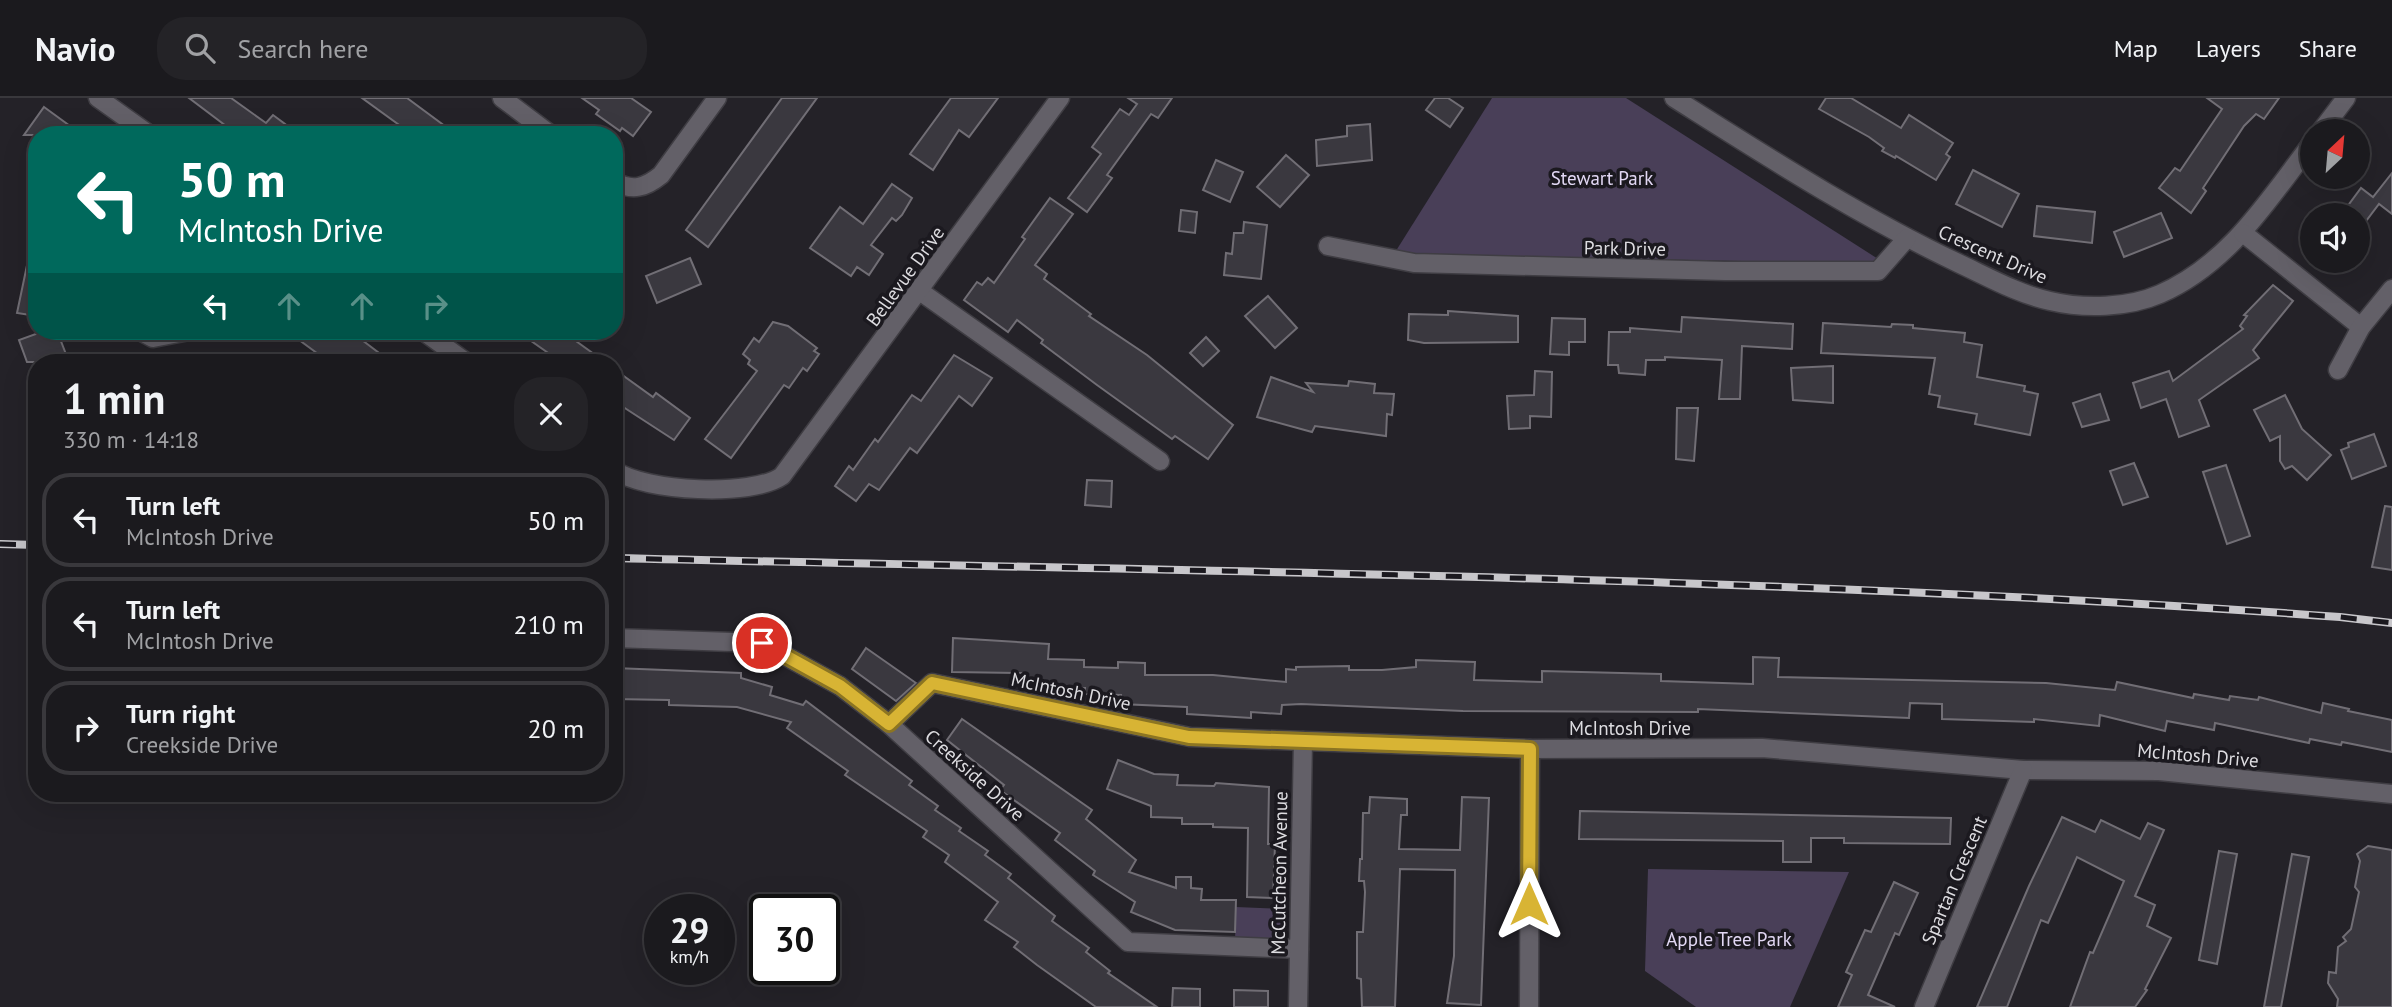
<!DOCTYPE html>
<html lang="en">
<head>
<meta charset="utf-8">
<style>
	:root { --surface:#1b1a1e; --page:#242327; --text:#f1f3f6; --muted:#a0a1a4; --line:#39383c }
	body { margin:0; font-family:"PT Sans",sans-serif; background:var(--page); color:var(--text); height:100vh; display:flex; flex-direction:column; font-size:26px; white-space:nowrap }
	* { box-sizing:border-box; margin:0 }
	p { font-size:23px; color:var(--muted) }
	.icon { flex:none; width:38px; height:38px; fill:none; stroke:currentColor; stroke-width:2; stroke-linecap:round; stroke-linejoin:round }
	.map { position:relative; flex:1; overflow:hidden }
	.side { position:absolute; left:28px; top:256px; width:595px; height:448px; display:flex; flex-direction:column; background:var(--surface); border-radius:28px; box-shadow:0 7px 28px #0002,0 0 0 2px var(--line) }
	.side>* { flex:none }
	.hud { position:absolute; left:28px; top:28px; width:595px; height:214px; border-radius:28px; box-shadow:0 7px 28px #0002,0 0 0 2px var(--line); background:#00695c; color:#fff; overflow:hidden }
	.needle { width:46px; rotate:26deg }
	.buttons { position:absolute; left:2300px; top:21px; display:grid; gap:14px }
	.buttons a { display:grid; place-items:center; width:70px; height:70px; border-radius:50%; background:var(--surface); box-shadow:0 7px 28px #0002,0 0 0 2px var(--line); font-size:35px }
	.speed { position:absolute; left:644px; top:796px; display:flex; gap:14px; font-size:35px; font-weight:700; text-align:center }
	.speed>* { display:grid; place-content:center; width:91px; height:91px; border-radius:50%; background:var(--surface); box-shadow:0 7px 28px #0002,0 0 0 2px var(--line); line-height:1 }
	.speed small { font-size:18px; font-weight:400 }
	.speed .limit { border:4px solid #111; border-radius:10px; background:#fff; color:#111 }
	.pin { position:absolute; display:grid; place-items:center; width:60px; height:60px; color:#fff; margin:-30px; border:4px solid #fff; border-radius:50%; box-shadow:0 2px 7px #0007 }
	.me { position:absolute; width:77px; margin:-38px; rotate:0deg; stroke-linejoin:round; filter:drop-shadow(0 0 5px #0008) }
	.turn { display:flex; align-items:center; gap:24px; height:147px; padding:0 35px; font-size:32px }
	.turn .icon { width:91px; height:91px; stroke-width:2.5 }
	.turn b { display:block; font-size:49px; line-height:60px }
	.lanes { display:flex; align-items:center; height:66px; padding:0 35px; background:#0003; justify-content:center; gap:35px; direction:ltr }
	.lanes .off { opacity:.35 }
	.round { display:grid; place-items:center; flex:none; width:74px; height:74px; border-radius:28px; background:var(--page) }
	.overview { display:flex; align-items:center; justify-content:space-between; height:119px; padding:0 35px }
	h1 { font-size:42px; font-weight:800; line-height:52px }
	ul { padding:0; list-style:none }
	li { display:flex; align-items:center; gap:21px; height:94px; margin:0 14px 10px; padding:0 21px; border:4px solid var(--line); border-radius:28px }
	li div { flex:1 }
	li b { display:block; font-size:26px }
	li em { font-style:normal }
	header { display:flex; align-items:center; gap:42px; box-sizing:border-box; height:98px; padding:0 35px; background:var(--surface); border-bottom:2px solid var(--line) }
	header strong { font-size:33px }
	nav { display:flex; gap:38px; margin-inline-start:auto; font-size:24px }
	.search { width:490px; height:63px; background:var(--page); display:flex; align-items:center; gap:18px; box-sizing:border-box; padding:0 24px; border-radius:28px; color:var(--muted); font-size:26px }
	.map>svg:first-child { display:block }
	.green { fill:#493f58 }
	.building { fill:#3a383f; stroke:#716e75; stroke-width:2 }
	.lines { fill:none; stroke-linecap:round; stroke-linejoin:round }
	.minor-casing { stroke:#3f3d43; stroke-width:21 }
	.minor { stroke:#636068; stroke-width:18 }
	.rail-casing { stroke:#c8c7cb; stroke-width:8 }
	.rail { stroke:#1b191f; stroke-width:5; stroke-dasharray:16; stroke-linecap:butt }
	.route-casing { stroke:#8c7522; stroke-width:18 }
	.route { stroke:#d8b434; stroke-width:12 }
	.labels { text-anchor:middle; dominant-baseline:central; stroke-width:7; stroke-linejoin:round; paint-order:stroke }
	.park-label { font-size:19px; fill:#e2d8f4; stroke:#1b191f }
	.street-label { font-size:19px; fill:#dddce0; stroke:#1b191f }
</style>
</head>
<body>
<header>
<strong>Navio</strong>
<div class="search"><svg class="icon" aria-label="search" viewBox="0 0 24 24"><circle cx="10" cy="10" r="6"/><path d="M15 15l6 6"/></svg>Search here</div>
<nav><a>Map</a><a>Layers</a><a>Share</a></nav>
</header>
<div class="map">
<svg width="2392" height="909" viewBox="0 0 2392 909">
	<rect width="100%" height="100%" fill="#242228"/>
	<g class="green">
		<polygon points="1492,0 1626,0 1886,166 1394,156"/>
		<polygon points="1648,771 1849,774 1790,909 1696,909 1645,873"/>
		<path d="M1236,809L1288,811C1289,851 1266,843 1235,842Z"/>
	</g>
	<g class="building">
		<polygon points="189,0 231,0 266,25 273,17 285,26 278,34 282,37 238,37"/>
		<polygon points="362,0 407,0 457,37 413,37"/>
		<polygon points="582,0 631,0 651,14 633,38 622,30 620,33 596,16 599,12"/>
		<polygon points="782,0 817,0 708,149 686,132"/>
		<polygon points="951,0 998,0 969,39 959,32 933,72 910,56"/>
		<polygon points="1128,0 1172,0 1158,20 1151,16 1107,77 1112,80 1087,114 1068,100 1101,56 1092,49 1120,11 1129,17 1137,6"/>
		<polygon points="1435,0 1448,0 1463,10 1450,29 1426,12"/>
		<polygon points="1826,0 1851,0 1901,30 1909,17 1953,45 1946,56 1950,59 1936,82 1896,58 1895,60 1882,53 1884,50 1869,39 1819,11"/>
		<polygon points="2207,0 2279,0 2264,21 2256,16 2244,28 2203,90 2206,93 2191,115 2159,90 2175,70 2180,73 2222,11"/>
		<polygon points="44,9 70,28 64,37 24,37"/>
		<polygon points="1370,26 1372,62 1317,68 1316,42 1347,38 1347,28"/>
		<polygon points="1286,57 1309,77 1280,109 1257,89"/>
		<polygon points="1216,62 1243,74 1230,104 1203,92"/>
		<polygon points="1973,72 2019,96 2002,129 1956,106"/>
		<polygon points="2392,75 2392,116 2379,106 2357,135 2357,117 2341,117 2361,90 2373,99"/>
		<polygon points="892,86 912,100 902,117 896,123 892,120 871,147 883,156 869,177 857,169 851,178 810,150 840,109 863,126"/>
		<polygon points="1050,100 1073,116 1035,167 1047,176 1044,181 1091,216 1089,218 1147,257 1233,327 1208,361 1175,338 1172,341 1097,287 1041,245 1043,242 1017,222 1008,234 964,202 977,184 982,187 988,180 994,185 1025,141 1022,139"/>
		<polygon points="2037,108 2095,114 2092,145 2034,138"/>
		<polygon points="1181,112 1197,114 1195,135 1179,133"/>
		<polygon points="2161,115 2172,140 2124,159 2114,134"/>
		<polygon points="1244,124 1267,127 1261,181 1224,177 1226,155 1232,156 1234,135 1243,135"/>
		<polygon points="30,153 37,154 37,218 17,215"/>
		<polygon points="690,160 701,186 657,205 646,178"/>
		<polygon points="2273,187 2293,203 2253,252 2259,260 2199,302 2209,328 2179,339 2166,301 2141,310 2133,285 2169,273 2173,283 2243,231 2240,228 2247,218 2244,217"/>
		<polygon points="1268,198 1297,230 1275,250 1245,218"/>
		<polygon points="1448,213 1518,218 1518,244 1424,245 1408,242 1409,216 1448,217"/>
		<polygon points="1682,219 1793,226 1792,251 1742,248 1740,301 1719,301 1722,262 1665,259 1665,262 1646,262 1645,277 1619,275 1618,267 1608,267 1609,234 1630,234 1630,230 1681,234"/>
		<polygon points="1552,220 1585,221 1585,244 1569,244 1569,257 1550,256"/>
		<polygon points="773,224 788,228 817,250 814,253 819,256 807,273 803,270 789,290 784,287 731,360 705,341 757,273 748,266 750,262 743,256 754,240 759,244"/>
		<polygon points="1823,225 1891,229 1892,226 1913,227 1913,230 1965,235 1964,244 1982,247 1977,279 2025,288 2024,293 2038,296 2030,337 1975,326 1977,316 1938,309 1940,298 1929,296 1935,260 1821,255"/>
		<polygon points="44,233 57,233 69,264 27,264 19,242"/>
		<polygon points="287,233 350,233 391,264 329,264"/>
		<polygon points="517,233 562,233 605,264 561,264"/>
		<polygon points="1206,239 1219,253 1203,268 1190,255"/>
		<polygon points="954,257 992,280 972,308 959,298 917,355 910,350 879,392 869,386 856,403 835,388 849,368 853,372 875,341 878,344 912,297 921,303"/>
		<polygon points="1833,268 1833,305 1793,302 1791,270"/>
		<polygon points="614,271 653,299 656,295 690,320 674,342 614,303"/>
		<polygon points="1535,273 1552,274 1551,319 1530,318 1530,330 1509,331 1507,298 1534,297"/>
		<polygon points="1271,279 1313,294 1306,285 1348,288 1349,283 1375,286 1374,295 1394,296 1392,317 1387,316 1386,338 1315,328 1312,334 1257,319"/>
		<polygon points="2100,296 2109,322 2082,329 2073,305"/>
		<polygon points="2285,297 2302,331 2331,357 2307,382 2292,368 2285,371 2280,363 2280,338 2270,343 2254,312"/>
		<polygon points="1677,310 1698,310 1694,363 1676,361"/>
		<polygon points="2374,336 2386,368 2352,381 2341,352 2349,349 2348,345"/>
		<polygon points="2134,365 2148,399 2123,407 2110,373"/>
		<polygon points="2226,367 2250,438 2227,446 2203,374"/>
		<polygon points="1087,382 1112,383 1111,409 1085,407"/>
		<polygon points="2385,408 2392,409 2392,472 2372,469"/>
		<polygon points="953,540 1049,546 1048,561 1084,562 1084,569 1118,570 1118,564 1145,565 1145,577 1213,577 1286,584 1286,571 1296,572 1296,569 1349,568 1349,572 1382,572 1416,569 1416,562 1475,564 1474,582 1542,584 1542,573 1661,576 1661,583 1753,586 1753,559 1779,560 1778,579 2046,585 2115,592 2117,584 2193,600 2194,596 2229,602 2230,598 2258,602 2259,599 2321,615 2323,605 2349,611 2348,613 2392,622 2392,654 2342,644 2341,647 2310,641 2309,645 2215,625 2214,632 2167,623 2165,633 2100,617 2099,628 2034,621 2034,624 1942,621 1942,606 1910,605 1909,620 1698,611 1698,614 1463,613 1301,606 1282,607 1281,616 1251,614 1251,620 1187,616 1187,609 1120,606 1121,597 1085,596 1085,590 1054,590 1054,585 1022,584 1022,575 952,574"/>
		<polygon points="866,550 916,585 896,603 852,571"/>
		<polygon points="614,570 741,575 741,580 772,589 770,597 803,607 806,603 912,683 909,687 938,708 935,712 961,730 959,733 988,753 985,757 1011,776 1008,780 1055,818 1052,823 1089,850 1086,854 1110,873 1108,875 1157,909 1096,909 1037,867 1014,849 1018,844 985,822 998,804 945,764 949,757 923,739 927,733 845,677 848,673 787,630 791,624 737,609 669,607 669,602 614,601"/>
		<polygon points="962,621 1092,712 1086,721 1136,762 1129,774 1176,790 1176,779 1191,779 1191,790 1202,791 1201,802 1236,802 1235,834 1175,832 1131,814 1135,804 1093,777 1095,773 1055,742 1060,735 1000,692 1004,687 947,642"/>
		<polygon points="1118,662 1154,676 1178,677 1177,687 1214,688 1216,685 1269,689 1268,746 1275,746 1273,800 1247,799 1248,730 1213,729 1213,726 1182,726 1182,720 1151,719 1151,708 1107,691"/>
		<polygon points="1370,699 1407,701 1407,717 1401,717 1399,751 1460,752 1462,699 1489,700 1481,907 1447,905 1454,858 1455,772 1400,771 1395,909 1362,909 1361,881 1357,880 1357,834 1363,834 1365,794 1364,783 1359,783 1360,761 1362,761 1363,715 1369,715"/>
		<polygon points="1580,713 1951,720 1950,746 1844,745 1844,740 1811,740 1811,764 1783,764 1783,743 1579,741"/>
		<polygon points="2062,719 2095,734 2101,722 2140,741 2148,725 2164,732 2135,798 2155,807 2147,828 2171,840 2145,891 2147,892 2135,909 2070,909 2090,854 2093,855 2124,783 2077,759 2048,825 2041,822 2007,909 1977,909 2029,788"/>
		<polygon points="2368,748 2392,752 2392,909 2337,909 2338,901 2328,885 2329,874 2336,875 2338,849 2346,843 2343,839 2351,831 2359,794 2355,789 2360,763 2357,756"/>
		<polygon points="2219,753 2237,756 2217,866 2199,862"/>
		<polygon points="2292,756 2309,759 2281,909 2264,909"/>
		<polygon points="1894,784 1918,795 1899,837 1895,835 1868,897 1895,909 1838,909 1852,877 1846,874 1865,832 1871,834"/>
		<polygon points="1173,890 1200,891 1200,909 1172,909"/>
		<polygon points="1234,892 1268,893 1268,909 1234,909"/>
	</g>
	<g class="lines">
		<defs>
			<g id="minor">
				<polyline points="98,0 150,37"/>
				<polyline points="502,0 551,37"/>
				<path d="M1674,0C1766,58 1859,118 1958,165C1988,179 2018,196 2050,203C2084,211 2128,210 2160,196C2229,166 2268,102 2312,45"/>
				<polyline points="2321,33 2346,0"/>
				<path d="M614,84C633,93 645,90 661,77L717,0"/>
				<polyline points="2243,135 2361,229"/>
				<polyline points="1328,148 1414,165 1725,173 1878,173 1907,140"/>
				<polyline points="921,194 1160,363"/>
				<polyline points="140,233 153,240 189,233"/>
				<polyline points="423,233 466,264"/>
				<polyline points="2338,272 2361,229 2392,191"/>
				<path d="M614,372C645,394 752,399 782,378L1060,0"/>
				<polyline points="614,540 762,545 840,588 889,626 1128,844 1299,851"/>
				<polyline points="889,626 932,585 1190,639 1530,651 1762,650 2023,672 2159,673 2392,696"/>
				<polyline points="1298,909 1303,643"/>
				<polyline points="1529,909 1530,651"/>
				<polyline points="1924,909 2023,672"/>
			</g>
		</defs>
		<use href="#minor" class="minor-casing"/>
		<use href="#minor" class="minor"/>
		<defs>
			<g id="rail">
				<polyline points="0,446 37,447"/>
				<path d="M614,460C1190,474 1766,477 2340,519L2392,525"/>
			</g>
		</defs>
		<use href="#rail" class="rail-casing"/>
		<use href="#rail" class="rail"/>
	</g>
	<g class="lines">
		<defs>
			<polyline id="route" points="762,545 840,588 889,626 932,585 1189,639 1530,651 1529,806"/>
		</defs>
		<use href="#route" class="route-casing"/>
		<use href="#route" class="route"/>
	</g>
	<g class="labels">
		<g class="park-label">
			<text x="1602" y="80">Stewart Park</text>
			<text x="1729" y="841">Apple Tree Park</text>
		</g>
		<g class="street-label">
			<text transform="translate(1625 150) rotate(1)">Park Drive</text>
			<text transform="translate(1993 156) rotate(24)">Crescent Drive</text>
			<text transform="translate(905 178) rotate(-54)">Bellevue Drive</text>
			<text transform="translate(1071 593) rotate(12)">McIntosh Drive</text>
			<text x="1630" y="630">McIntosh Drive</text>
			<text transform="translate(2198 657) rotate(5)">McIntosh Drive</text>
			<text transform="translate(975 677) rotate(42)">Creekside Drive</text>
			<text transform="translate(1279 775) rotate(-89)">McCutcheon Avenue</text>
			<text transform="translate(1954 782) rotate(-67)">Spartan Crescent</text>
		</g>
	</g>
</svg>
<div class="buttons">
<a><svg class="needle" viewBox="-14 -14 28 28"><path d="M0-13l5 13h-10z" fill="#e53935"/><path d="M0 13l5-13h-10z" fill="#a0a1a4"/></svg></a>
<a><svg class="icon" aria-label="sound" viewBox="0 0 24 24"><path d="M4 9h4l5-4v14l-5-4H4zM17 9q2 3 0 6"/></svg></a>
</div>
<div class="speed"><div>29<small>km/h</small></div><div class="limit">30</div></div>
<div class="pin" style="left:762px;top:545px;background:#d93025"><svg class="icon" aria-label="arrive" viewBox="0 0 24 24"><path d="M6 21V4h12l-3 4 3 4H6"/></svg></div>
<svg class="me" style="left:1529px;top:806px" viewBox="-20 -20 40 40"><path d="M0-17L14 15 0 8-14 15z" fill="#d8b434" stroke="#fff" stroke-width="4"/></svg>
<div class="hud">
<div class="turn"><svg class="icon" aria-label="left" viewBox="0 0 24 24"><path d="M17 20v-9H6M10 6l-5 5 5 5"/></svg><div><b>50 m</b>McIntosh Drive</div></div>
<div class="lanes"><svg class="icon" aria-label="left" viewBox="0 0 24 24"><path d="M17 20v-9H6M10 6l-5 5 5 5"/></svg><svg class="icon off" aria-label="ahead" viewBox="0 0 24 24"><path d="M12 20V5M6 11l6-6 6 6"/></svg><svg class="icon off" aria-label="ahead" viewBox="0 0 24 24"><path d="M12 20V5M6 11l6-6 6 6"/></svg><svg class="icon off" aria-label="right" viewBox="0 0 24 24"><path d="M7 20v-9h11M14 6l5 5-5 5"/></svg></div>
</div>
<section class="side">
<div class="overview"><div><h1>1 min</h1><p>330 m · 14:18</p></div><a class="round"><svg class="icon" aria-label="close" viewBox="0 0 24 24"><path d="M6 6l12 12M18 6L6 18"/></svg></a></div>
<ul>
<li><svg class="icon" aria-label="left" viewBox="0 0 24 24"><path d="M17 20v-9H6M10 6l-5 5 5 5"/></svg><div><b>Turn left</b><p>McIntosh Drive</p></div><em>50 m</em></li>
<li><svg class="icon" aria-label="left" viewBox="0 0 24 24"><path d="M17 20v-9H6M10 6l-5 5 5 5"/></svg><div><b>Turn left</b><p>McIntosh Drive</p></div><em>210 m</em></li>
<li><svg class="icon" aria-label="right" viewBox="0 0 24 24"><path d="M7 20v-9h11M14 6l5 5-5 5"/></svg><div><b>Turn right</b><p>Creekside Drive</p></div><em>20 m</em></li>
</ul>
</section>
</div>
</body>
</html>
